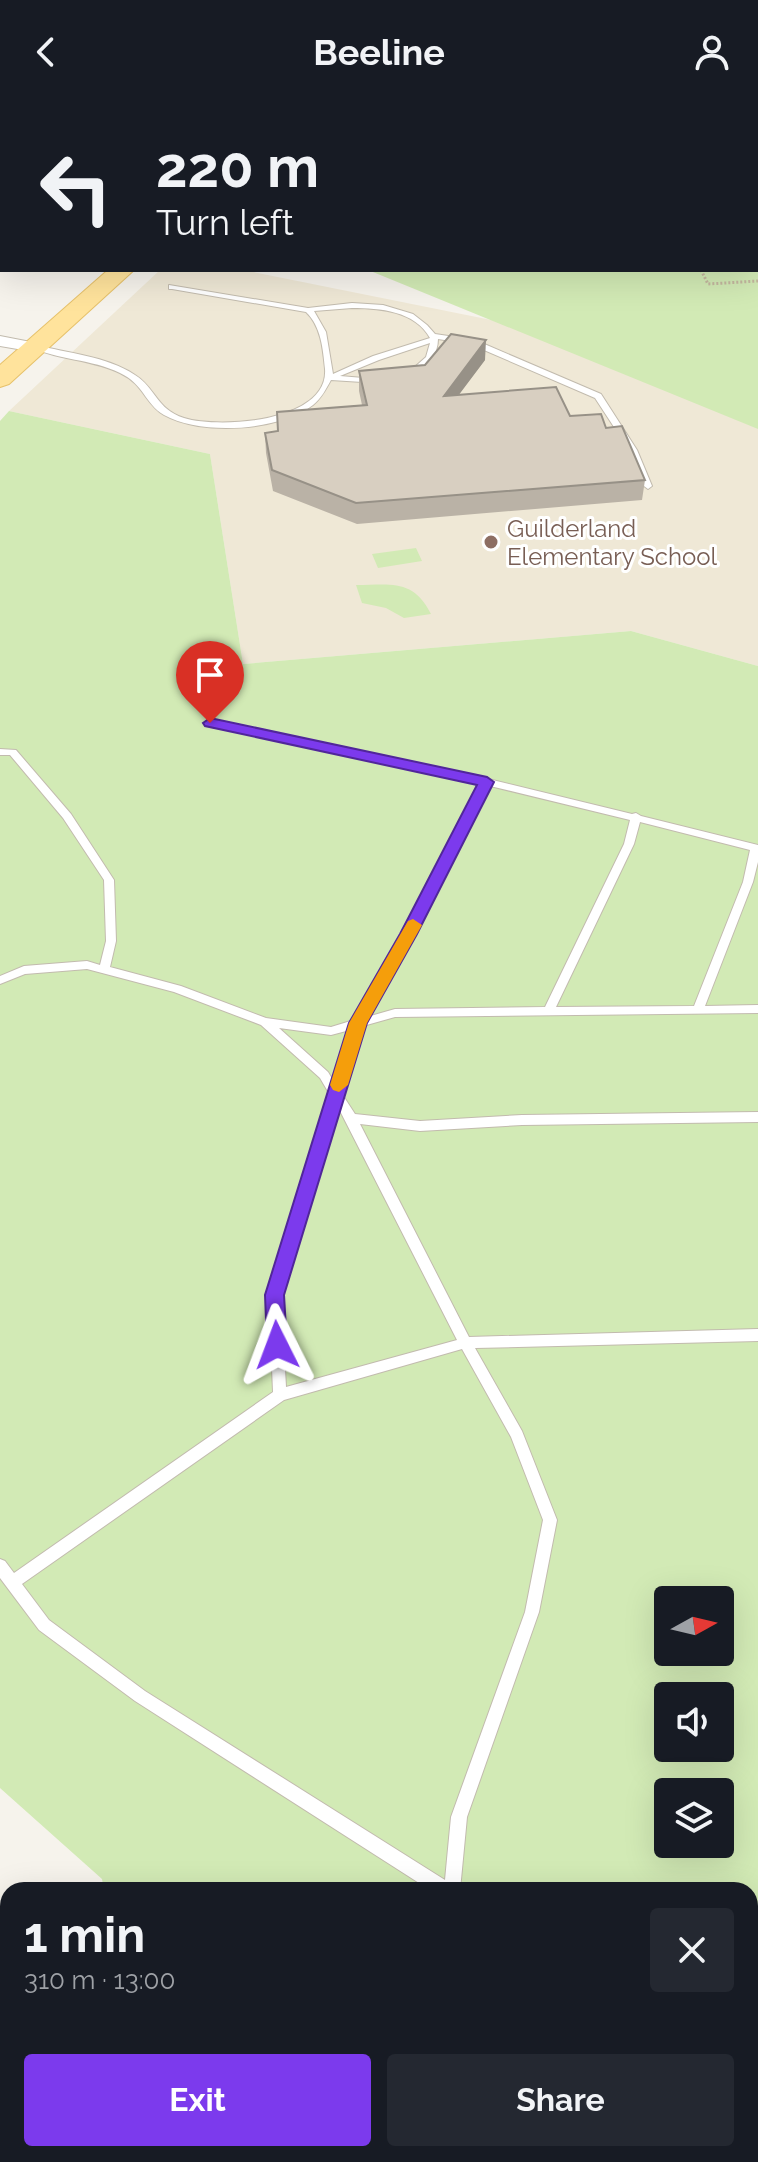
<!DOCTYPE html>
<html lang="en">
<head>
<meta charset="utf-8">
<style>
	:root { --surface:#171b24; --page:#242831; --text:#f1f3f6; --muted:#9ea1a6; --accent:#7c3aed }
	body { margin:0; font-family:Raleway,sans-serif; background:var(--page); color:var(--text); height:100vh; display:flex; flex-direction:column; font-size:30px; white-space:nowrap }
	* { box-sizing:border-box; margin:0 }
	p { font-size:26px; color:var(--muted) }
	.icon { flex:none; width:44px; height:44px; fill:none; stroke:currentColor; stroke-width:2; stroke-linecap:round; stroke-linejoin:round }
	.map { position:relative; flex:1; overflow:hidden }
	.sheet { position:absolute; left:0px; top:1778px; width:758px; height:280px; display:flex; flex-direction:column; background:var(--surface); border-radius:24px 24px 0 0; box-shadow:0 8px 32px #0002 }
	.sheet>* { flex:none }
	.hud { position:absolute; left:0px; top:0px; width:758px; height:168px; box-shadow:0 8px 32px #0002; background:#171b24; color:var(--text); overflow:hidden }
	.needle { width:52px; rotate:82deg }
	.buttons { position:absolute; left:654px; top:1482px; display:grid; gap:16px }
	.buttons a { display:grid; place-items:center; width:80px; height:80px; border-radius:8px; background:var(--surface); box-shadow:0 8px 32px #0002; font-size:40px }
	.pin { position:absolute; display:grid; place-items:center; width:68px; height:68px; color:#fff; margin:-82px -34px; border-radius:50% 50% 50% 0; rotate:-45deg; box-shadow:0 0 8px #0007 }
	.pin .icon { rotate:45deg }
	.me { position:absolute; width:88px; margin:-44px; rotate:357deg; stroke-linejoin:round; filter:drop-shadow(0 0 6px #0008) }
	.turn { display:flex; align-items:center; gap:28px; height:168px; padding:0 24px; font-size:36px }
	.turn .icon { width:104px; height:104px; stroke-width:2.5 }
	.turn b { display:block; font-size:56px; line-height:68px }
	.round { display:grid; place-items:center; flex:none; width:84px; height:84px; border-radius:8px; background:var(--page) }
	.head { display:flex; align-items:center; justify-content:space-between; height:136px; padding:0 24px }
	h1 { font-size:48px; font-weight:700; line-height:60px }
	.action { display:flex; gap:16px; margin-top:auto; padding:16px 24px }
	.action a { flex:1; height:92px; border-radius:8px; background:var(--accent); color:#fff; font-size:32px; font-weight:700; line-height:92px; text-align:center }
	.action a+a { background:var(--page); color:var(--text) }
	header { display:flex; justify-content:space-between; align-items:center; height:104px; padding:0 24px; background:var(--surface); font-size:36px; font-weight:700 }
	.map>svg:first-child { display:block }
	.education { fill:#efe8d6 }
	.green { fill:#d2eab5; fill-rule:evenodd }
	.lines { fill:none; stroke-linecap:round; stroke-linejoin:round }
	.service-casing { stroke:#c2bbae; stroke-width:2 }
	.minor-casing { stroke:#c2bbae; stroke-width:2 }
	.primary-casing { stroke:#e6c16a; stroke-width:2 }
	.path { stroke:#c4b79f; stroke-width:3; stroke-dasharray:2 2; stroke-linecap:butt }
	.service { fill:#fff; fill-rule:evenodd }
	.minor { fill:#fff; fill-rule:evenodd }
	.primary { fill:#ffe39c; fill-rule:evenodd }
	.wall { fill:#bab2a6 }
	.shaded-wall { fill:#979187 }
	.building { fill:#d8cfc1; stroke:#979187; stroke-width:2 }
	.route { fill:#7c3aed; stroke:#51269a; stroke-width:2 }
	.slow { fill:#f59e0b }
	.education-dot { fill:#8d6e63; stroke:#fff; stroke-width:3 }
	.labels { text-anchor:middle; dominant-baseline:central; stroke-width:6; stroke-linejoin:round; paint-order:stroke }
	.far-education-label { font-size:24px; fill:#785e54; stroke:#fff; text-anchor:start }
</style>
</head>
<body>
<header><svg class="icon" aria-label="back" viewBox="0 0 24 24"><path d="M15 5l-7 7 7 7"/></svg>Beeline<svg class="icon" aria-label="person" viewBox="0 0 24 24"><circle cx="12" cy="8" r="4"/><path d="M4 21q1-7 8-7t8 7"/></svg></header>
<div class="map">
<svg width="758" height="2058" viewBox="0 0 758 2058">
	<rect width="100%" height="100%" fill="#f6f3ec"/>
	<polygon class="education" points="160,166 243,166 531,224 758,323 758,562 631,527 243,560 210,350 9,307"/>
	<g class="green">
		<polygon points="653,0 758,0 758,325 368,166 756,166 756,2 651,2"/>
		<path d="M9,307L210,350L243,560L631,527L758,562V2058H167L162,2050H750V1786H104L102,1775L0,1684V317ZM668,1496H720V1548H668ZM668,1592H720V1644H668ZM668,1688H720V1740H668Z"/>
		<polygon points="416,444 422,457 378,464 372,450"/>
		<path d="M356,481C390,481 413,474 431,510L404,514L386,504L362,499Z"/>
	</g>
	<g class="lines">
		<defs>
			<g id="service">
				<polygon points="212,0 219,0 218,2 211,2"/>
				<polygon points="253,0 260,0 259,2 252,2"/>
				<path d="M169,181L308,204L352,199L383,201L413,210L427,221L435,230L475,236L601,290L637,346L652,382L648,385L644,382L629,346L595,294L470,240L438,235C438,251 428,262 415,271L408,269L426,253L430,239L379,256L340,272L375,275H378V279L331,276C326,285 321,295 313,301C279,327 201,332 164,311C145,300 144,280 120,269C92,255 57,256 31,243L35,241C68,249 106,252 135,271C156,284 156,305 184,314C220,325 329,318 325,265C323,245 321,222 306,208L172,185H169ZM352,204C380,204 415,207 430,234L373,252L333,270L326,228L314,207Z"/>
				<path d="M210,616L476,672L632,710L636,709L641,712L758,741V758L753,778L705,902L758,901V909L395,913L363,922L342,990L355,1010L420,1017L522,1011L758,1008V1018L522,1021L420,1027L360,1020L469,1233L758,1225V1237L475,1244L522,1327L557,1416L539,1508L467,1713L460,1786H430L135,1597L39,1526L0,1474V1455L5,1457L14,1469L273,1288L269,1191L330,991L320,974L261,921L174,888L87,865L25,870L0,880V872L24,862L87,857L100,861L106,837L104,776L63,714L10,651H0V645L16,646L71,710L114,776L116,837L110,863L181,882L266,914L331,923L354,916L403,830L481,679L207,621V617ZM490,682L630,716L624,740L545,903L395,905L367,913L413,830ZM640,718L750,746L743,778L694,902L556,903L634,740ZM279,924L331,931L350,926L334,978L328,968ZM338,1003L457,1236L286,1283L281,1191ZM462,1245L511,1333L543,1416L525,1508L451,1713L445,1776L145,1587L49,1516L22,1480L284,1296Z"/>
				<polygon points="758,1829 758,1845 750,1848 750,1832"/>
			</g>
			<g id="minor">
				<polygon points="106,0 128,0 130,2 108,2"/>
				<polygon points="0,232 41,240 43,243 35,248 0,242"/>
			</g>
			<polygon id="primary" points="108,166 134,166 9,280 0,283 0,261"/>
		</defs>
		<use href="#service" class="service-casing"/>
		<use href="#minor" class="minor-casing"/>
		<use href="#primary" class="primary-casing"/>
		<polyline class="path" points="701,166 708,180 758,177"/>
		<use href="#service" class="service"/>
		<use href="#minor" class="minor"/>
		<use href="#primary" class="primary"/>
	</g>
	<g class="wall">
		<polygon points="2,7 2,61 0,61 0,8"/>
		<polygon points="485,256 459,290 570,312 606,324 645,376 642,396 357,420 273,387 266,349 265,329 278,327 277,308 362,301 359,287 359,267"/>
	</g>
	<g class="shaded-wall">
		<polygon points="100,0 112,0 112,2 99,2"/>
		<polygon points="486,236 485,256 443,312 444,292"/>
	</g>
	<g class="building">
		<polygon points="12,0 100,0 99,2 9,2"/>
		<polygon points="2,7 2,39 0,38 0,8"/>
		<polygon points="451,230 486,236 444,292 556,283 570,312 601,310 606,324 622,322 645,376 356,399 272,366 265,329 278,327 277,308 367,301 359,267 425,261"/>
	</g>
	<polygon class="route" points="210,614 487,673 494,678 417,830 367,919 284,1191 287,1241 284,1247 277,1250 270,1247 267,1241 265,1191 349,919 400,830 477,681 205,622 203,619"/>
	<polygon class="slow" points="413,815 422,821 367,919 348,981 339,988 333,986 330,981 349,919 408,817"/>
	<circle class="education-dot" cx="491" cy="438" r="8"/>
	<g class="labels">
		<g class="far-education-label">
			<text x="507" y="424">Guilderland<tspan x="507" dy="28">Elementary School</tspan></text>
		</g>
	</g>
</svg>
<div class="buttons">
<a><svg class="needle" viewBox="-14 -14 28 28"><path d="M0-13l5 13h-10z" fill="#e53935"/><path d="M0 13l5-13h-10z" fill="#9ea1a6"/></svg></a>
<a><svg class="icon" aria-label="sound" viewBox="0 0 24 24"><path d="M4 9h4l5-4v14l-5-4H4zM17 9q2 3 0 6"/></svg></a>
<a><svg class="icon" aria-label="layers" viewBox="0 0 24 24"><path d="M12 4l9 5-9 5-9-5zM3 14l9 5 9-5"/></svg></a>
</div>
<div class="pin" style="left:210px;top:619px;background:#d93025"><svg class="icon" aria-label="arrive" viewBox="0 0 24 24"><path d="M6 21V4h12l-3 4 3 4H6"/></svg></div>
<svg class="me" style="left:277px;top:1241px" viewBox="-20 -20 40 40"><path d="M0-17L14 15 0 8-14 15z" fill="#7c3aed" stroke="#fff" stroke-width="4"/></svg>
<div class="hud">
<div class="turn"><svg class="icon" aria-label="left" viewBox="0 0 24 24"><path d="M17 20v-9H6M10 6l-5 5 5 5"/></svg><div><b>220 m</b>Turn left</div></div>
</div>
<section class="sheet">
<div class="head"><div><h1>1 min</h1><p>310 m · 13:00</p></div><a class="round"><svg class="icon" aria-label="close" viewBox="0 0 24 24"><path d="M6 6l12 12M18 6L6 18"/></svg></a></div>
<div class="action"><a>Exit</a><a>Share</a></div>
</section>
</div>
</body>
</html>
